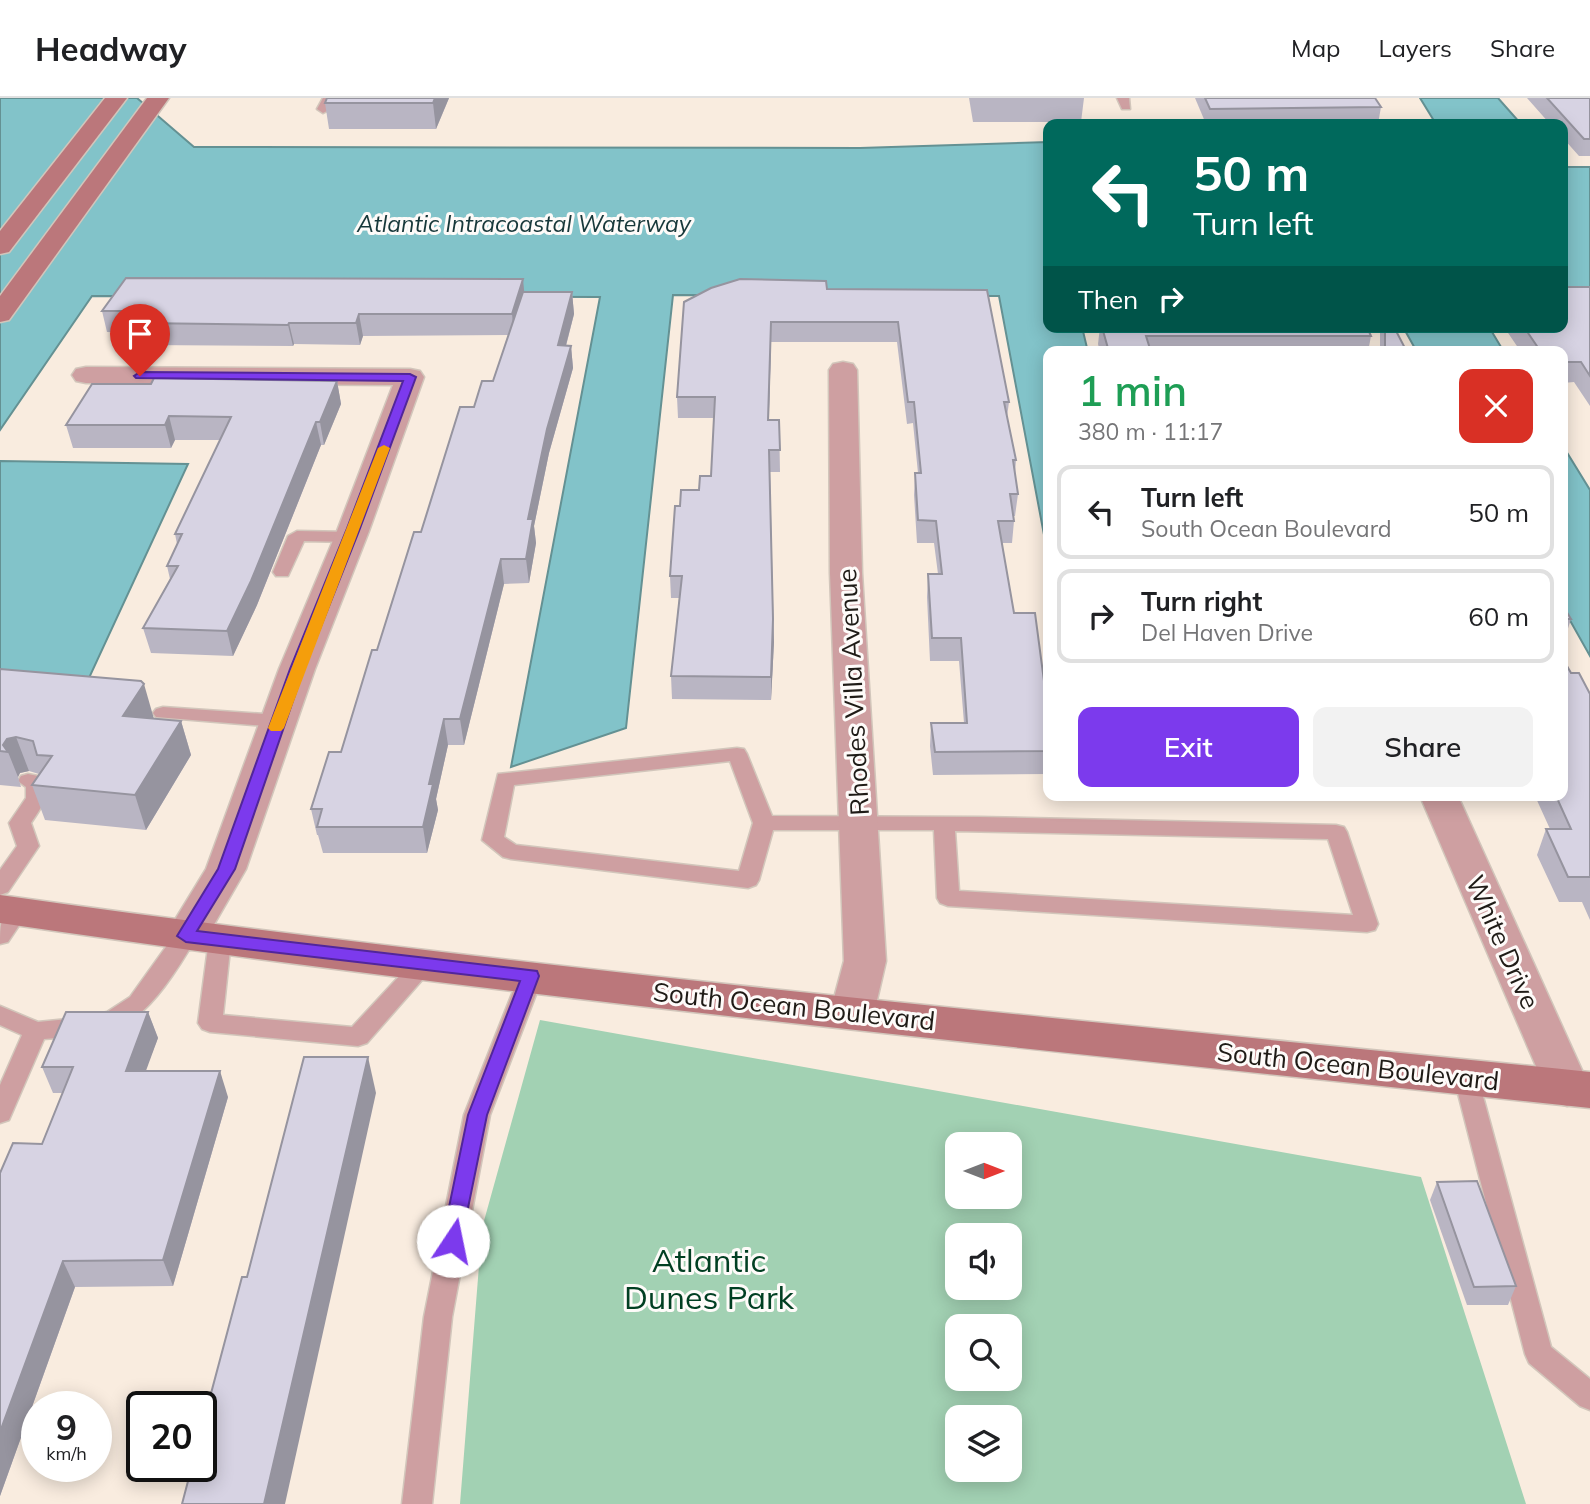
<!DOCTYPE html>
<html lang="en">
<head>
<meta charset="utf-8">
<style>
	:root { --surface:#fff; --page:#f2f2f2; --text:#202124; --muted:#757577; --line:#e0e0e0; --accent:#7c3aed }
	body { margin:0; font-family:Mulish,sans-serif; background:var(--page); color:var(--text); height:100vh; display:flex; flex-direction:column; font-size:26px; white-space:nowrap }
	* { box-sizing:border-box; margin:0 }
	p { font-size:23px; color:var(--muted) }
	.icon { flex:none; width:38px; height:38px; fill:none; stroke:currentColor; stroke-width:2; stroke-linecap:round; stroke-linejoin:round }
	.map { position:relative; flex:1; overflow:hidden }
	.panel { position:absolute; left:1043px; top:248px; width:525px; height:455px; display:flex; flex-direction:column; background:var(--surface); border-radius:14px; box-shadow:0 4px 18px #0003 }
	.panel>* { flex:none }
	.top-card { position:absolute; left:1043px; top:21px; width:525px; height:214px; border-radius:14px; box-shadow:0 4px 18px #0003; background:#00695c; color:#fff; overflow:hidden }
	.needle { width:46px; rotate:90deg }
	.fabs { position:absolute; left:945px; top:1034px; display:grid; gap:14px }
	.fabs a { display:grid; place-items:center; width:77px; height:77px; border-radius:14px; background:var(--surface); box-shadow:0 4px 18px #0003; font-size:35px }
	.speed { position:absolute; left:21px; top:1293px; display:flex; gap:14px; font-size:35px; font-weight:700; text-align:center }
	.speed>* { display:grid; place-content:center; width:91px; height:91px; border-radius:50%; background:var(--surface); box-shadow:0 4px 18px #0003; line-height:1 }
	.speed small { font-size:18px; font-weight:400 }
	.speed .limit { border:4px solid #111; border-radius:10px; background:#fff; color:#111 }
	.pin { position:absolute; display:grid; place-items:center; width:60px; height:60px; color:#fff; margin:-72px -30px; border-radius:50% 50% 50% 0; rotate:-45deg; box-shadow:0 0 7px #0007 }
	.pin .icon { rotate:45deg }
	.me { position:absolute; width:77px; margin:-38px; rotate:11deg; stroke-linejoin:round; filter:drop-shadow(0 0 5px #0008) }
	.turn { display:flex; align-items:center; gap:24px; height:147px; padding:0 35px; font-size:32px }
	.turn .icon { width:91px; height:91px; stroke-width:2.5 }
	.turn b { display:block; font-size:49px; line-height:60px }
	.then { display:flex; align-items:center; height:66px; padding:0 35px; background:#0003; gap:14px; font-size:26px }
	.round { display:grid; place-items:center; flex:none; width:74px; height:74px; border-radius:14px; background:var(--page) }
	.headline { display:flex; align-items:center; justify-content:space-between; height:119px; padding:0 35px }
	h1 { font-size:42px; font-weight:600; line-height:52px; color:#1e9e55 }
	.action { display:flex; gap:14px; margin-top:auto; padding:14px 35px }
	.action a { flex:1; height:80px; border-radius:14px; background:var(--accent); color:#fff; font-size:28px; font-weight:600; line-height:80px; text-align:center }
	.action a+a { background:var(--page); color:var(--text) }
	ul { padding:0; list-style:none }
	li { display:flex; align-items:center; gap:21px; height:94px; margin:0 14px 10px; padding:0 21px; border:4px solid var(--line); border-radius:14px }
	li div { flex:1 }
	li b { display:block; font-size:26px }
	li em { font-style:normal }
	header { display:flex; align-items:center; gap:42px; box-sizing:border-box; height:98px; padding:0 35px; background:var(--surface); border-bottom:2px solid var(--line) }
	header strong { font-size:33px }
	nav { display:flex; gap:38px; margin-inline-start:auto; font-size:24px }
	.map>svg:first-child { display:block }
	.green { fill:#a2d1b3; fill-rule:evenodd }
	.water { fill:#82c3c9; stroke:#649193; stroke-width:2 }
	.lines { fill:none; stroke-linecap:round; stroke-linejoin:round }
	.lane-casing { stroke:#d2c6bb; stroke-width:3 }
	.street-casing { stroke:#d2c6bb; stroke-width:3 }
	.secondary-casing { stroke:#d2c6bb; stroke-width:3 }
	.lane { fill:#ce9fa1; fill-rule:evenodd }
	.street { fill:#ce9fa1; fill-rule:evenodd }
	.secondary { fill:#bb777b; fill-rule:evenodd }
	.wall { fill:#b9b5c3 }
	.shaded-wall { fill:#96949f }
	.building { fill:#d7d3e3; stroke:#96949f; stroke-width:2 }
	.route { fill:#7c3aed; stroke:#51269a; stroke-width:2 }
	.slow { fill:#f59e0b }
	.labels { text-anchor:middle; dominant-baseline:central; stroke-width:6; stroke-linejoin:round; paint-order:stroke }
	.far-water-label { font-size:23px; font-style:italic; fill:#17383a; stroke:#fefbf9 }
	.street-label { font-size:26px; fill:#1f1b16; stroke:#fefbf9 }
	.near-park-label { font-size:32px; fill:#013f22; stroke:#fefbf9 }
</style>
</head>
<body>
<header>
<strong>Headway</strong>
<nav><a>Map</a><a>Layers</a><a>Share</a></nav>
</header>
<div class="map">
<svg width="1590" height="1406" viewBox="0 0 1590 1406">
	<rect width="100%" height="100%" fill="#f9ecdf"/>
	<path class="green" d="M540,922L1421,1079L1526,1406H460L482,1130ZM957,1046H1010V1099H957ZM957,1138H1010V1190H957ZM957,1228H1010V1281H957ZM957,1320H1010V1372H957Z"/>
	<g class="water">
		<polygon points="0,0 137,0 194,49 860,50 1048,44 1048,229 1082,229 1088,254 1048,254 1048,458 999,198 673,197 626,630 511,669 600,199 92,198 0,332"/>
		<polygon points="1420,0 1498,0 1521,26 1436,26"/>
		<rect x="1563" y="69" width="27" height="137"/>
		<polygon points="1403,229 1489,229 1504,254 1417,254"/>
		<polygon points="1563,348 1590,392 1590,558 1563,510"/>
		<polygon points="0,363 188,366 89,580 0,572"/>
	</g>
	<g class="lines">
		<defs>
			<g id="lane">
				<polygon points="323,0 335,0 327,13 323,15 317,11"/>
				<polygon points="1117,0 1129,0 1130,11 1122,11"/>
				<polygon points="297,433 350,434 359,439 350,444 304,443 288,478 276,478 273,474 288,438"/>
				<polygon points="163,609 278,617 285,619 288,623 285,627 278,629 156,619 153,615 156,611"/>
				<path d="M737,650L744,651L747,656L772,718L979,719L1336,727L1344,729L1347,734L1378,826L1375,832L1367,834L948,808L940,805L937,800L934,732H773L759,782L756,787L748,790L511,761L503,759L482,742L498,676ZM730,663L753,725L739,773L516,747L504,739L514,687ZM955,733L1328,741L1353,817L959,793Z"/>
				<path d="M28,676L43,679C53,696 40,711 31,725L39,748L8,794L0,797V772L17,748L9,725L26,700V689L18,683L21,678Z"/>
				<path d="M17,806L25,808L28,814L8,844L0,846C0,829 0,812 17,806Z"/>
				<path d="M186,830L194,832L197,838C181,866 151,916 120,928C97,937 69,939 44,941L9,1022L0,1025V987L22,937L0,927V908L38,924L78,920L107,914L130,899L178,832Z"/>
				<polygon points="220,834 228,836 231,842 223,917 352,929 417,859 425,857 433,859 437,865 367,945 358,948 210,934 202,931 198,925 209,842 212,836"/>
				<polygon points="531,869 539,872 543,878 490,1017 452,1219 432,1406 402,1406 424,1219 464,1017 519,878 523,872"/>
				<polygon points="1466,970 1475,973 1478,980 1551,1249 1590,1281 1590,1312 1580,1308 1529,1265 1525,1256 1454,980 1457,973"/>
			</g>
			<g id="street">
				<polygon points="843,264 853,266 857,272 862,475 886,863 874,915 867,927 852,931 837,927 830,915 844,863 830,475 829,272 833,266"/>
				<polygon points="86,269 410,271 420,273 424,279 369,433 315,571 246,771 201,849 186,853 171,849 165,838 206,771 279,571 337,433 393,287 86,285 76,283 72,277 76,271"/>
				<polygon points="1420,698 1458,698 1590,990 1583,1003 1567,1008 1551,1003"/>
			</g>
			<g id="secondary">
				<polygon points="105,0 127,0 9,154 0,156 0,133"/>
				<polygon points="147,0 169,0 9,222 0,224 0,198"/>
				<path d="M0,797C528,872 1060,920 1590,974V1010C1060,953 528,903 0,825Z"/>
			</g>
		</defs>
		<use href="#lane" class="lane-casing"/>
		<use href="#street" class="street-casing"/>
		<use href="#secondary" class="secondary-casing"/>
		<use href="#lane" class="lane"/>
		<use href="#street" class="street"/>
		<use href="#secondary" class="secondary"/>
	</g>
	<g class="wall">
		<polygon points="327,0 449,0 436,31 329,31 325,5"/>
		<polygon points="969,0 1084,0 1081,24 973,24"/>
		<polygon points="1195,0 1375,0 1381,9 1378,26 1206,26"/>
		<polygon points="1527,0 1590,0 1590,58 1579,58 1563,40 1563,26 1550,26"/>
		<polygon points="1590,189 1590,308 1574,284 1563,285 1563,254 1521,254 1504,229 1563,229"/>
		<polygon points="827,191 987,192 1009,304 1007,319 1016,362 1015,376 1018,396 1015,418 1013,418 1014,423 1012,445 1002,445 1014,515 1046,598 1048,598 1048,676 933,677 930,648 931,625 964,625 959,563 930,563 927,499 928,476 938,476 934,445 917,445 914,397 915,375 918,375 913,325 907,326 897,244 771,244 769,322 779,322 780,374 770,374 774,544 771,602 672,601 671,578 679,500 671,500 670,478 680,408 699,392 711,378 714,320 678,320 677,299 684,204"/>
		<polygon points="524,194 572,194 574,216 566,248 571,248 573,270 549,355 534,428 536,445 529,485 504,486 464,647 448,647 436,701 438,712 427,755 323,755 318,737 317,737 311,711 341,654 377,552 421,434 474,309 493,283 508,237 363,238 360,247 294,246 293,248 144,247 141,235 107,234 102,213"/>
		<polygon points="1100,229 1367,229 1371,238 1368,254 1100,254 1098,246"/>
		<polygon points="1380,229 1394,229 1407,254 1380,254"/>
		<polygon points="337,283 341,306 324,347 321,347 257,507 233,558 151,555 143,530 170,481 167,468 177,446 175,436 220,342 175,342 171,350 73,350 66,327 151,286"/>
		<polygon points="1563,508 1571,521 1563,546"/>
		<polygon points="0,571 154,620 181,623 191,657 146,732 45,722 32,687 39,676 29,673 20,675 18,679 21,689 0,687"/>
		<polygon points="1571,575 1590,596 1590,822 1582,804 1559,804 1537,757 1546,731 1550,731 1535,698 1563,698"/>
		<polygon points="148,914 158,940 145,973 228,999 173,1188 75,1189 0,1398 0,1075 42,1046 62,995 53,995 42,969"/>
		<polygon points="1437,1084 1516,1188 1508,1207 1467,1207 1430,1102"/>
	</g>
	<g class="shaded-wall">
		<polygon points="435,0 449,0 436,31 433,5"/>
		<polygon points="523,181 525,202 514,237 512,216"/>
		<polygon points="572,194 574,216 560,270 558,247"/>
		<polygon points="359,216 363,238 360,247 356,225"/>
		<polygon points="771,224 771,244 768,344 768,322"/>
		<polygon points="289,225 294,246 293,248 288,227"/>
		<polygon points="571,248 573,270 549,355 534,428 536,445 529,485 526,461 528,421 547,331"/>
		<polygon points="337,283 341,306 324,347 320,324"/>
		<polygon points="169,318 175,342 171,350 165,327"/>
		<polygon points="316,324 321,347 257,507 233,558 227,533"/>
		<polygon points="501,461 504,486 464,647 460,621"/>
		<polygon points="773,521 774,544 771,602 771,579"/>
		<polygon points="144,586 154,621 123,618"/>
		<polygon points="444,621 448,647 436,701 438,712 427,755 423,729 429,686"/>
		<polygon points="181,623 191,657 146,732 135,697"/>
		<polygon points="16,639 29,673 20,675 18,679 8,654 3,647 7,641"/>
		<polygon points="148,914 158,940 136,1000 126,973"/>
		<polygon points="368,959 376,995 285,1406 264,1406"/>
		<polygon points="220,973 228,999 173,1188 163,1162"/>
		<polygon points="63,1163 75,1189 0,1398 0,1334"/>
	</g>
	<g class="building">
		<polygon points="327,0 435,0 433,5 325,5"/>
		<polygon points="1205,0 1375,0 1381,9 1210,11"/>
		<polygon points="1547,0 1590,0 1590,41 1584,41"/>
		<polygon points="126,180 523,181 512,216 359,216 356,225 289,225 288,227 138,225 146,213 102,213"/>
		<polygon points="740,181 826,183 827,191 987,192 1009,304 1004,304 1016,362 1013,362 1018,396 1010,396 1014,423 998,423 1014,515 1035,515 1046,598 1048,598 1048,653 935,654 931,625 967,625 961,540 932,540 928,476 942,476 936,423 918,422 915,375 921,375 914,304 908,304 898,224 771,224 768,322 779,322 780,352 769,352 773,521 771,579 671,578 682,478 670,478 675,408 680,408 681,392 699,392 700,378 711,378 715,299 677,299 684,204 711,190"/>
		<polygon points="1563,189 1590,189 1590,278 1581,264 1563,264 1563,254 1541,254 1524,229 1563,229"/>
		<polygon points="523,194 572,194 558,247 571,248 547,331 528,421 533,421 526,461 501,461 460,621 444,621 429,686 433,686 423,729 317,729 322,711 311,711 329,654 341,654 372,552 377,552 414,434 421,434 460,309 474,309 482,283 493,283"/>
		<polygon points="1102,229 1367,229 1371,238 1146,238 1151,254 1109,254"/>
		<polygon points="1385,229 1394,229 1407,254 1385,254"/>
		<polygon points="154,280 337,283 320,324 316,324 251,483 227,533 143,530 178,468 167,468 182,436 175,436 231,319 169,318 165,327 66,327 92,286 151,286"/>
		<polygon points="1563,508 1571,521 1563,521"/>
		<polygon points="1563,561 1571,575 1579,575 1590,596 1590,779 1568,779 1546,731 1571,731 1556,698 1563,698"/>
		<polygon points="0,571 141,583 144,586 123,618 181,623 135,697 32,687 52,658 37,657 33,643 16,639 7,641 3,647 8,654 0,653"/>
		<polygon points="66,914 148,914 126,973 220,973 163,1162 63,1163 0,1334 0,1075 13,1045 42,1046 73,969 42,969"/>
		<polygon points="304,959 368,959 264,1406 182,1406 192,1368 201,1368 201,1333 242,1179 247,1179"/>
		<polygon points="1477,1083 1516,1188 1474,1189 1437,1084"/>
	</g>
	<polygon class="route" points="140,274 410,276 416,279 359,433 304,571 235,771 197,833 537,873 539,878 487,1017 460,1149 453,1152 445,1149 442,1143 468,1017 520,883 186,844 177,838 218,771 290,571 346,433 403,283 136,280 134,278"/>
	<polygon class="slow" points="384,347 390,350 284,630 281,633 271,633 268,630 378,350"/>
	<g class="labels">
		<g class="far-water-label">
			<text x="524" y="125">Atlantic Intracoastal Waterway</text>
		</g>
		<g class="street-label">
			<text transform="translate(853 594) rotate(-93)">Rhodes Villa Avenue</text>
			<text transform="translate(1503 844) rotate(66)">White Drive</text>
			<text transform="translate(794 908) rotate(6)">South Ocean Boulevard</text>
			<text transform="translate(1358 968) rotate(6)">South Ocean Boulevard</text>
		</g>
		<g class="near-park-label">
			<text x="709" y="1162">Atlantic<tspan x="709" dy="37">Dunes Park</tspan></text>
		</g>
	</g>
</svg>
<div class="fabs">
<a><svg class="needle" viewBox="-14 -14 28 28"><path d="M0-13l5 13h-10z" fill="#e53935"/><path d="M0 13l5-13h-10z" fill="#757577"/></svg></a>
<a><svg class="icon" aria-label="sound" viewBox="0 0 24 24"><path d="M4 9h4l5-4v14l-5-4H4zM17 9q2 3 0 6"/></svg></a>
<a><svg class="icon" aria-label="search" viewBox="0 0 24 24"><circle cx="10" cy="10" r="6"/><path d="M15 15l6 6"/></svg></a>
<a><svg class="icon" aria-label="layers" viewBox="0 0 24 24"><path d="M12 4l9 5-9 5-9-5zM3 14l9 5 9-5"/></svg></a>
</div>
<div class="speed"><div>9<small>km/h</small></div><div class="limit">20</div></div>
<div class="pin" style="left:140px;top:278px;background:#d93025"><svg class="icon" aria-label="arrive" viewBox="0 0 24 24"><path d="M6 21V4h12l-3 4 3 4H6"/></svg></div>
<svg class="me" style="left:453px;top:1143px" viewBox="-20 -20 40 40"><circle r="19" fill="#fff"/><path d="M0-13L10 11 0 6-10 11z" fill="#7c3aed"/></svg>
<div class="top-card">
<div class="turn"><svg class="icon" aria-label="left" viewBox="0 0 24 24"><path d="M17 20v-9H6M10 6l-5 5 5 5"/></svg><div><b>50 m</b>Turn left</div></div>
<div class="then">Then<svg class="icon" aria-label="right" viewBox="0 0 24 24"><path d="M7 20v-9h11M14 6l5 5-5 5"/></svg></div>
</div>
<section class="panel">
<div class="headline"><div><h1>1 min</h1><p>380 m · 11:17</p></div><a class="round" style="background:#d93025;color:#fff"><svg class="icon" aria-label="close" viewBox="0 0 24 24"><path d="M6 6l12 12M18 6L6 18"/></svg></a></div>
<ul>
<li><svg class="icon" aria-label="left" viewBox="0 0 24 24"><path d="M17 20v-9H6M10 6l-5 5 5 5"/></svg><div><b>Turn left</b><p>South Ocean Boulevard</p></div><em>50 m</em></li>
<li><svg class="icon" aria-label="right" viewBox="0 0 24 24"><path d="M7 20v-9h11M14 6l5 5-5 5"/></svg><div><b>Turn right</b><p>Del Haven Drive</p></div><em>60 m</em></li>
</ul>
<div class="action"><a>Exit</a><a>Share</a></div>
</section>
</div>
</body>
</html>
